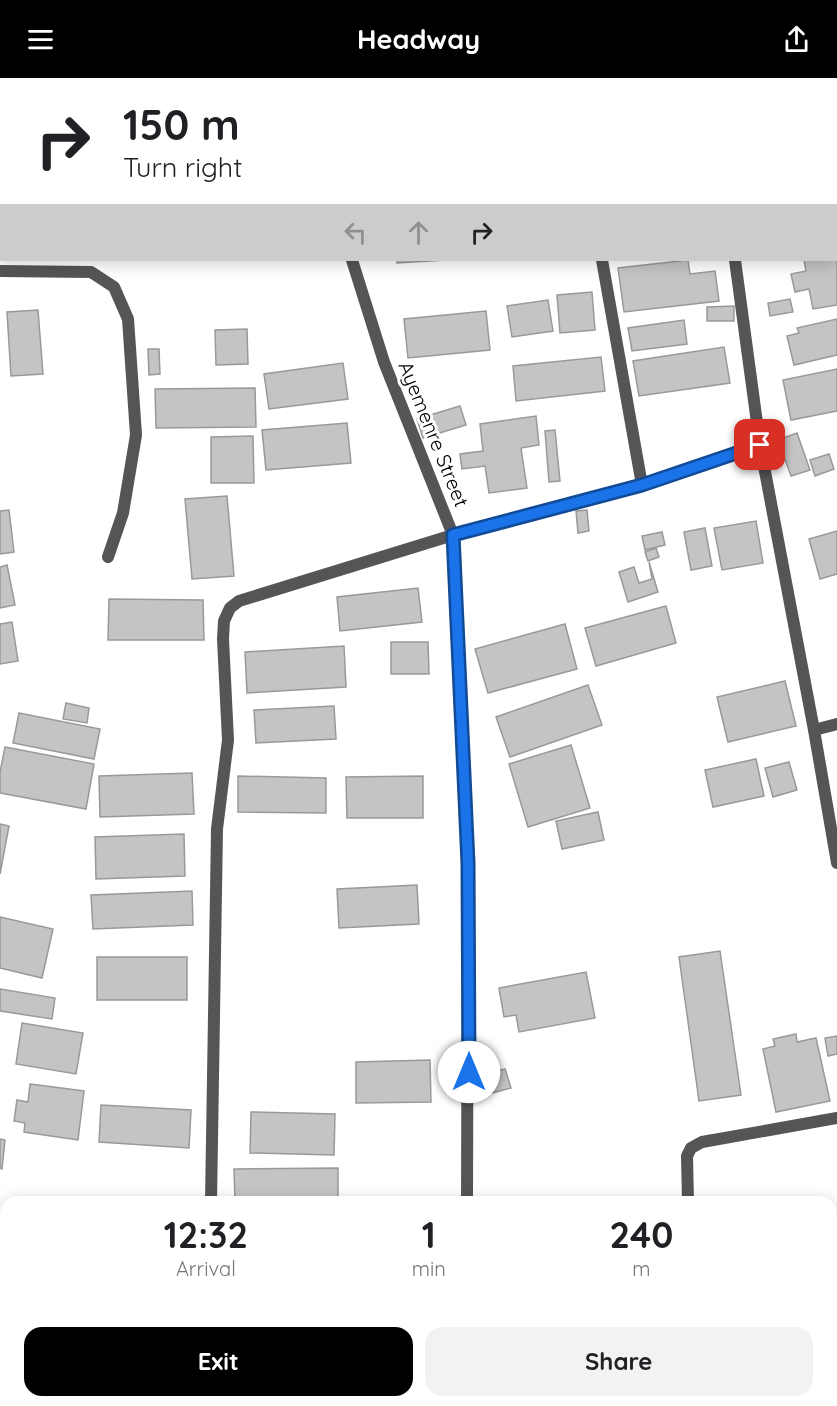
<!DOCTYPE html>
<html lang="en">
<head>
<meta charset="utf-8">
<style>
	:root { --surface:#fff; --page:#f2f2f2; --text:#202124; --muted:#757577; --accent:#000 }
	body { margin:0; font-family:Quicksand,sans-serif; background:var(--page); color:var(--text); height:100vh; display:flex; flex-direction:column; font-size:22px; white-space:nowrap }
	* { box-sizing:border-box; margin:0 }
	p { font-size:20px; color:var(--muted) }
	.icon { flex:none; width:33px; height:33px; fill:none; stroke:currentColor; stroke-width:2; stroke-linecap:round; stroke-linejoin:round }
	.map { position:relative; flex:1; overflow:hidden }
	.drawer { position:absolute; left:0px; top:1118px; width:837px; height:212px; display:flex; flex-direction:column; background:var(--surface); border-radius:18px 18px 0 0; box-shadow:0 3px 15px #0003 }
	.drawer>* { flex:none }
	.hud { position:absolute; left:0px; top:0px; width:837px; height:183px; box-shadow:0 3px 15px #0003; background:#fff; color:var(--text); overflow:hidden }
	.pin { position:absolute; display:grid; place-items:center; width:51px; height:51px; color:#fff; margin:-26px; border-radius:12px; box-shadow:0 3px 9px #0006 }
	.me { position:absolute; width:66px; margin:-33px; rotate:0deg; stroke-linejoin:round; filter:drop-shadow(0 0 4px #0008) }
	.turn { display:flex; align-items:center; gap:21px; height:126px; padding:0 24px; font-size:27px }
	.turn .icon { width:78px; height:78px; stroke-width:2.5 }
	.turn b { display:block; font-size:42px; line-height:51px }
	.lanes { display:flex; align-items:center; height:57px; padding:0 24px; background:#0003; justify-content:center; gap:30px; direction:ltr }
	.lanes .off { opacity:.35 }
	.eta { display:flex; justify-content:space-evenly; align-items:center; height:102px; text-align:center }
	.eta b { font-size:36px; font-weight:700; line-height:42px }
	.primary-button { display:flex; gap:12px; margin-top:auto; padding:12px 24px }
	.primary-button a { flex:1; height:69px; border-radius:18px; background:var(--accent); color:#fff; font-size:24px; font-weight:700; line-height:69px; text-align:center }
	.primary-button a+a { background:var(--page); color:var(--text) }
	header { display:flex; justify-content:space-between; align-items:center; height:78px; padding:0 24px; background:var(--accent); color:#fff; font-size:27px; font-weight:700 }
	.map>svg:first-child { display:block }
	.building { fill:#c4c4c4; stroke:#999; stroke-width:1.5 }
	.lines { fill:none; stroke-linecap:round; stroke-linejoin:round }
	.minor { stroke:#555; stroke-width:12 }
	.route-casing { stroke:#114b97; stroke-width:15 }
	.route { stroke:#1a73e8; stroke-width:10 }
	.labels { text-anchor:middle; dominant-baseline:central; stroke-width:6; stroke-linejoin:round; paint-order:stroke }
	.street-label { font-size:20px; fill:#000; stroke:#fff }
</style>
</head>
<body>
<header><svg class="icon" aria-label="menu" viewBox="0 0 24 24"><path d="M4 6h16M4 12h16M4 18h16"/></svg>Headway<svg class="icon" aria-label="share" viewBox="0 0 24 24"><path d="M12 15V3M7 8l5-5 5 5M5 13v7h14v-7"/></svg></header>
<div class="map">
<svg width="837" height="1328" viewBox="0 0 837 1328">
	<rect width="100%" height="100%" fill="#fff"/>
	<g class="building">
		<rect x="326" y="0" width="89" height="2"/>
		<polygon points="469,0 536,0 536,1 470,2"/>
		<polygon points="836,170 837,170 837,227 813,231 809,211 795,214 791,196 806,193 804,182 836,182"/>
		<polygon points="397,182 446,182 397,185"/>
		<polygon points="688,182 690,196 715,193 719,223 624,234 618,190"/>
		<polygon points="592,214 595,252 560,255 557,217"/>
		<polygon points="790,221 793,234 770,238 768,225"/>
		<polygon points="548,222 553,253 512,259 507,228"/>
		<polygon points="734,228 734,243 707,243 707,229"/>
		<polygon points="38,232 43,296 11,298 7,234"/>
		<polygon points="486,233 490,272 408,280 404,241"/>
		<polygon points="837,241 837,277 794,287 787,258 799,255 797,250"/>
		<polygon points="684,242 687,266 632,273 628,250"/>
		<polygon points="247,251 248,286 216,287 215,252"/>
		<polygon points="724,269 730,305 639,318 633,283"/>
		<polygon points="148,271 159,271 160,296 149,297"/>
		<polygon points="601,279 605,313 516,323 513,288"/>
		<polygon points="343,285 348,321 269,331 264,296"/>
		<polygon points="837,291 837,333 791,342 783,302"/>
		<polygon points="255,310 256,349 156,350 155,311"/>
		<polygon points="460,328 466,347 423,360 417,341"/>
		<polygon points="536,338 539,367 521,370 527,410 489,415 485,388 462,391 460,376 483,373 480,346"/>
		<polygon points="347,345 351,385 266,392 262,352"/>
		<polygon points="555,352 560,403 549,404 545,353"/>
		<polygon points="797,355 810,392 791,398 778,362"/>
		<polygon points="253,358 254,405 211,405 211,359"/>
		<polygon points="829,376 834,391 815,398 810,382"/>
		<polygon points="227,418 234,498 192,501 185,421"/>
		<polygon points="9,432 14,474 0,476 0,433"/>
		<polygon points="587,432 589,453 578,455 576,433"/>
		<polygon points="756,443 763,485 722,492 714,450"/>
		<polygon points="705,450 712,488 691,492 684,454"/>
		<polygon points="837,453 837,496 820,501 809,461"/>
		<polygon points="662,454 665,467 645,472 642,458"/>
		<polygon points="656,470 659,479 648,483 645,474"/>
		<polygon points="649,484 658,514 628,524 619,494 634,489 639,505 652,501"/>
		<polygon points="7,487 15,527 0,530 0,489"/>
		<polygon points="418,510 422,544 340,553 337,519"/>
		<polygon points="109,521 203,522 204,562 108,562"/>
		<polygon points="666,528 676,565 596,588 585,550"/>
		<polygon points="12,544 18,583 0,586 0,546"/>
		<polygon points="565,546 577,591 488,615 475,571"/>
		<polygon points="391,564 428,564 429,596 391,596"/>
		<polygon points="344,568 346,609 247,615 245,574"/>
		<polygon points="785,603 796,648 728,664 717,619"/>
		<polygon points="588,607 602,647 510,679 496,639"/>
		<polygon points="66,625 89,630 87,645 63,641"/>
		<polygon points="334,628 336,661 256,665 254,632"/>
		<polygon points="19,635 100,651 94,681 13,665"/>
		<polygon points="571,667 590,730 528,749 509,686"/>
		<polygon points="5,669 94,686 86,731 0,715 0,694"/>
		<polygon points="756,681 764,718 713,729 705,692"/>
		<polygon points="789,684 797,712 773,719 765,690"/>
		<polygon points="192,695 194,736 100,739 99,698"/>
		<polygon points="238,698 326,700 326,735 238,734"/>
		<polygon points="423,698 423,740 347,740 346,699"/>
		<polygon points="598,734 604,762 562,771 556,743"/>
		<polygon points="0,746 9,748 0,796"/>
		<polygon points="184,756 185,798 96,801 95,759"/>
		<polygon points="417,807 419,846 339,850 337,811"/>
		<polygon points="192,813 193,847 93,851 91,817"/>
		<polygon points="0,839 53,851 42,900 0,890"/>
		<polygon points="720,873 741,1017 699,1023 679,879"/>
		<rect x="97" y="879" width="90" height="43"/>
		<polygon points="586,894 595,940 519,954 516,937 504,939 499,910"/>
		<polygon points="0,911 55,920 52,941 0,933"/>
		<polygon points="22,945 83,955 76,996 16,986"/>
		<polygon points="796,956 797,964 816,960 830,1023 776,1034 763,971 775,968 773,961"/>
		<polygon points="837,958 837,976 828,978 825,960"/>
		<polygon points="430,982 431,1024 356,1025 356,984"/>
		<polygon points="505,991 511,1010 492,1015 487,996"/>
		<polygon points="30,1006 84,1013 78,1062 24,1054 25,1045 14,1043 17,1022 28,1024"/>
		<polygon points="101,1027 191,1032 189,1070 99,1064"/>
		<polygon points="251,1034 335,1036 334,1077 250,1075"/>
		<polygon points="0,1061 5,1062 2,1091 0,1090"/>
		<polygon points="338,1090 338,1124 235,1124 234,1091"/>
		<polygon points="0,1157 5,1157 4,1184 0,1184"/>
		<rect x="831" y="1158" width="6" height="88"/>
		<polygon points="0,1301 6,1301 6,1323 80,1323 80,1328 0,1328"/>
		<polygon points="327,1323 400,1323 399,1328 327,1328"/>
		<polygon points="491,1323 574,1323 575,1328 492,1328"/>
		<polygon points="583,1323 683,1323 684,1328 584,1328"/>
		<polygon points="719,1323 762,1323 763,1327 779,1325 780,1328 720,1328"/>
	</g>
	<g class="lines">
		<g class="minor">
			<polyline points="294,0 294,2"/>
			<polyline points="709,0 709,2"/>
			<polyline points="771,2 777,0"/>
			<polyline points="352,182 384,284 453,457 468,785 467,1124"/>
			<polyline points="602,182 642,407"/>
			<polyline points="735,182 760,367 814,652 837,785"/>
			<polyline points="0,193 91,194 114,209 128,241 136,357 123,435 108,479"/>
			<polyline points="814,652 837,646"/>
			<polyline points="211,1124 217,751 228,662 223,561 224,543 230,530 239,523 453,457 642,407 760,367"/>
			<polyline points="688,1124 687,1078 691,1070 702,1064 837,1040"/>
			<polyline points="831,1282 837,1280"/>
			<polyline points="693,1323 693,1328"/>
			<polyline points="816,1323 817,1328"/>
			<polyline points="204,1328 204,1323"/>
			<polyline points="463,1328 463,1323"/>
		</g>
	</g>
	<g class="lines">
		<defs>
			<polyline id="route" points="469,994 468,785 453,457 642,407 760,367"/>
		</defs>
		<use href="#route" class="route-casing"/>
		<use href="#route" class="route"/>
	</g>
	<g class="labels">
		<g class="street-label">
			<text transform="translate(434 356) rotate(68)">Ayemenre Street</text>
		</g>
	</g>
</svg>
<div class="pin" style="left:760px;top:367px;background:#d93025"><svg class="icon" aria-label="arrive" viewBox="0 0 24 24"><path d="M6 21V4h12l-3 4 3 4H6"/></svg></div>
<svg class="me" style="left:469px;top:994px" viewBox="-20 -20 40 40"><circle r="19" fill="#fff"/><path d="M0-13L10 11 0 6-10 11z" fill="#1a73e8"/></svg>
<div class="hud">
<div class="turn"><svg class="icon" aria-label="right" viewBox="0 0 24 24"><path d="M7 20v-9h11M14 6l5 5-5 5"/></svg><div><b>150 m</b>Turn right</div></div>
<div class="lanes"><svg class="icon off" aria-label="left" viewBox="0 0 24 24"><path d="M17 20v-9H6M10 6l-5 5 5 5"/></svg><svg class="icon off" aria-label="ahead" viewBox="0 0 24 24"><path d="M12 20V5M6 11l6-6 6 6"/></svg><svg class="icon" aria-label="right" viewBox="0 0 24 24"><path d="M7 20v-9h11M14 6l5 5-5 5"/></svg></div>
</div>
<section class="drawer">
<div class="eta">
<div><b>12:32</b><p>Arrival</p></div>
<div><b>1</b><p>min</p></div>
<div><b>240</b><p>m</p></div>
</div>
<div class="primary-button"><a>Exit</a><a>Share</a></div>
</section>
</div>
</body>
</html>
